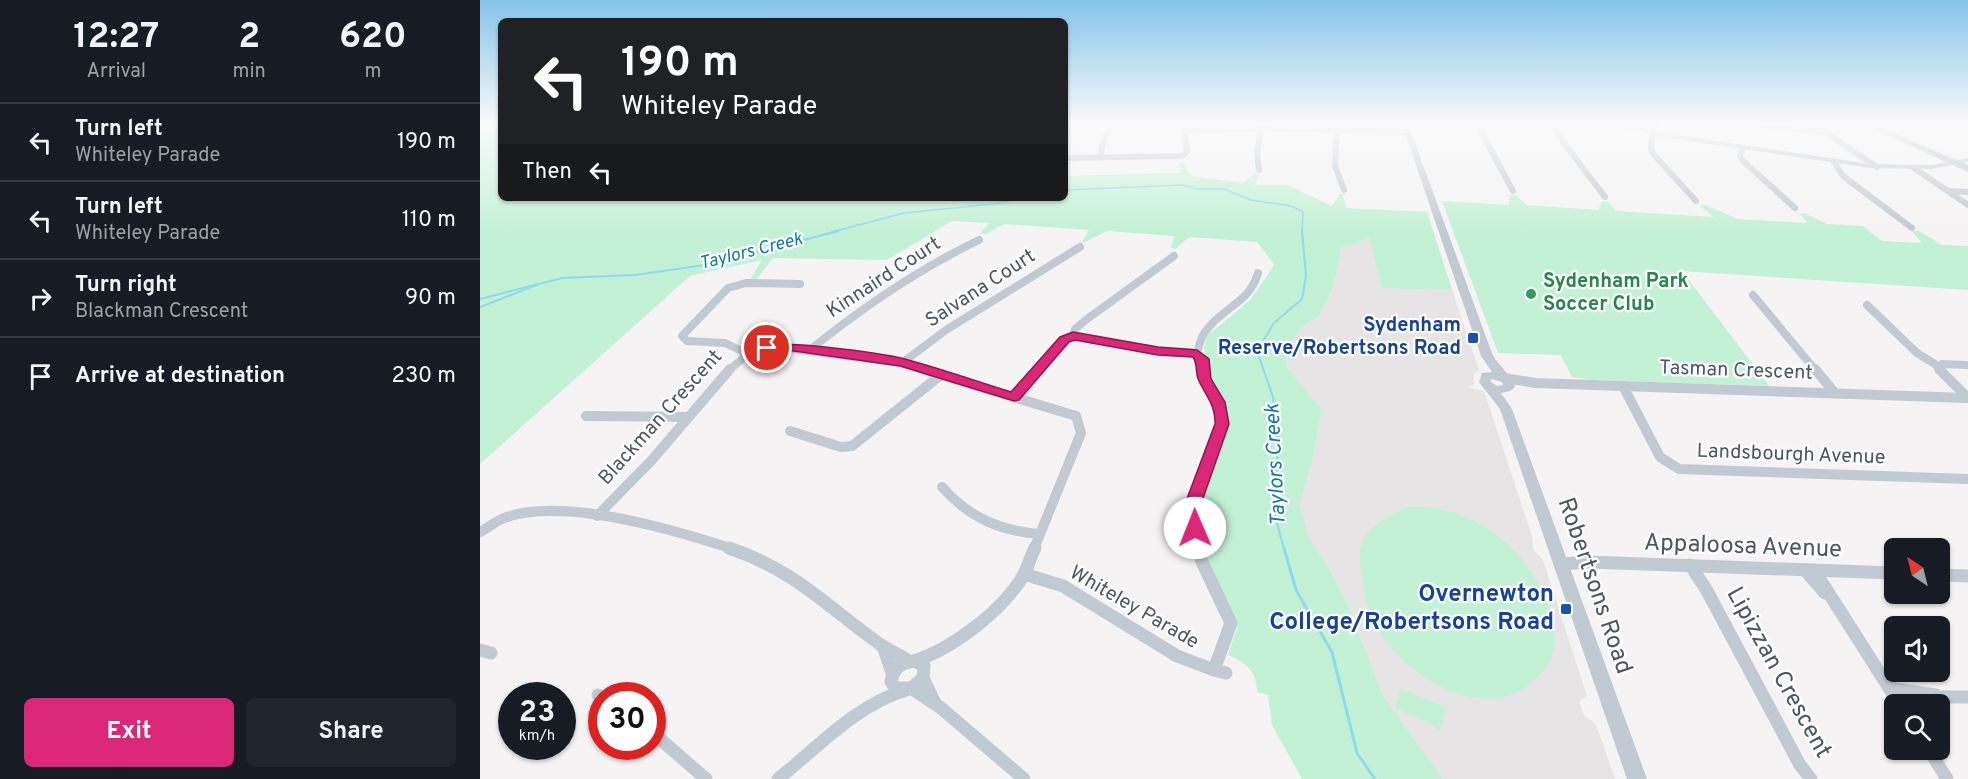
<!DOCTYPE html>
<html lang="en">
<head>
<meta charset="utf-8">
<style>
	:root { --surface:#171b24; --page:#20242c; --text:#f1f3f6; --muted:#9ea1a6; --line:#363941; --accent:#db2777 }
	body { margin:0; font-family:Overpass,sans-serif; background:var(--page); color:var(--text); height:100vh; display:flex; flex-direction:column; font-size:22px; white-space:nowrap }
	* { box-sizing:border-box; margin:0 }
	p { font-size:20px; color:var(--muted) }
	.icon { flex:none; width:33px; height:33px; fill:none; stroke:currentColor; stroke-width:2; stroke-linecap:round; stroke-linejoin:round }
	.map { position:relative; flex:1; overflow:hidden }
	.details { display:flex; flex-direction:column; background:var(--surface); width:480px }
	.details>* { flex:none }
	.banner { position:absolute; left:18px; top:18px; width:570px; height:183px; border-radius:9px; box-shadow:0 2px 4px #0004; background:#202124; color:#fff; overflow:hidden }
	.needle { width:39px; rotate:325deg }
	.tools { position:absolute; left:1404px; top:538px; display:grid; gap:12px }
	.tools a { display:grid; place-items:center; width:66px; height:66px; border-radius:9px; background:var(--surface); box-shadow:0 2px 4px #0004; font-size:30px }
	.speed { position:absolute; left:18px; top:682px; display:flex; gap:12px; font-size:30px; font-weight:700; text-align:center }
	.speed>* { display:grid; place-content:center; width:78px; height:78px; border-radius:50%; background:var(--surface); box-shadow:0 2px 4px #0004; line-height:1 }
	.speed small { font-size:15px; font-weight:400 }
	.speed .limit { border:9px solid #d22; background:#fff; color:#111 }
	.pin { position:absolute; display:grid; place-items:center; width:51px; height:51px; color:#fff; margin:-26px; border:3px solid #fff; border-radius:50%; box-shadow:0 2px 6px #0007 }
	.me { position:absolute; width:66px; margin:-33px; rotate:359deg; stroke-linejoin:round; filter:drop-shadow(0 0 4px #0008) }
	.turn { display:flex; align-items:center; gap:21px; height:126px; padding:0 24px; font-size:27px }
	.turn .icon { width:78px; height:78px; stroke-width:2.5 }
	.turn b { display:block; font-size:42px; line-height:51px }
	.then { display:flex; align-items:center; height:57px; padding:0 24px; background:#0003; gap:12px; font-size:22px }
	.eta { display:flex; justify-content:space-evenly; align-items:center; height:102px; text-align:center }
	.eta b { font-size:36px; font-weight:700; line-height:42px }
	.primary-button { display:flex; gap:12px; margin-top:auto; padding:12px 24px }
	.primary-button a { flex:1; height:69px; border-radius:9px; background:var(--accent); color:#fff; font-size:24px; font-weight:700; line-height:69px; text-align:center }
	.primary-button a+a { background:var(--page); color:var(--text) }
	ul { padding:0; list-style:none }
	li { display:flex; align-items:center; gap:18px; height:78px; padding:0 24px; border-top:2px solid var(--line) }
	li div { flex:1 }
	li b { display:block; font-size:22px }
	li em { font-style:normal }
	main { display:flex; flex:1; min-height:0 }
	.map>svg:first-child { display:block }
	.education { fill:#e6e4e5 }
	.green { fill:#c3f1d5 }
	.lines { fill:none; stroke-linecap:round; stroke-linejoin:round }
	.stream-far2 { stroke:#90daee; stroke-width:1.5 }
	.stream-far1 { stroke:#90daee; stroke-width:2 }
	.stream { stroke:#90daee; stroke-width:3 }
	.minor-far3 { stroke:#c1cad2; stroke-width:6 }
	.minor-far2 { stroke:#c1cad2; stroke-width:8 }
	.minor-far1 { stroke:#c1cad2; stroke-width:10 }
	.minor { stroke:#c1cad2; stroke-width:13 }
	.tertiary { fill:#c1cad2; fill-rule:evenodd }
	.primary { fill:#b3c2d1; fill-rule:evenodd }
	.route { fill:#db2777; stroke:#8e194d; stroke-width:1.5 }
	.leisure-dot { fill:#2e9e5b; stroke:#fff; stroke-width:2 }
	.transit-dot { fill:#1a4fb4; stroke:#fff; stroke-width:2 }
	.labels { text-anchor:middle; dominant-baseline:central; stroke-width:4.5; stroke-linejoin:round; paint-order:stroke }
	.far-water-label { font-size:18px; font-style:italic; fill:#0c7c9b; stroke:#fff }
	.street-label { font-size:20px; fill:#4a5661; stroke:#fff }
	.leisure-label { font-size:20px; font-weight:bold; fill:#27864d; stroke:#fff; text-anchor:start }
	.transit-label { font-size:20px; font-weight:bold; fill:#164399; stroke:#fff; text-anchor:end }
	.water-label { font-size:21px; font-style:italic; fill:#0c7c9b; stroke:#fff }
	.near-street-label { font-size:24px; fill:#4a5661; stroke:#fff }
	.near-transit-label { font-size:24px; font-weight:bold; fill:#164399; stroke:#fff; text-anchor:end }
</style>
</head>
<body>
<main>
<section class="details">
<div class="eta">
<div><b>12:27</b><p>Arrival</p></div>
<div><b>2</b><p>min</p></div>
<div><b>620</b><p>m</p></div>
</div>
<ul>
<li><svg class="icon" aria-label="left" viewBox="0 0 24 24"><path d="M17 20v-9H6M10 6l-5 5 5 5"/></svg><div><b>Turn left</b><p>Whiteley Parade</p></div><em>190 m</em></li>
<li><svg class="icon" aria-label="left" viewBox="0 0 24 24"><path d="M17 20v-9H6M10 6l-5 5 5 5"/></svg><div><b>Turn left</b><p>Whiteley Parade</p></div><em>110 m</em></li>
<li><svg class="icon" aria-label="right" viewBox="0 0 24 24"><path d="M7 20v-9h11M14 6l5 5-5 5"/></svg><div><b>Turn right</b><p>Blackman Crescent</p></div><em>90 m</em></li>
<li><svg class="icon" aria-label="arrive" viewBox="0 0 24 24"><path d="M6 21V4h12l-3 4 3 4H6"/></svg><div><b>Arrive at destination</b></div><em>230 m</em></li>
</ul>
<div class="primary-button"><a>Exit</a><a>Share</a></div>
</section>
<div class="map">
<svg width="1488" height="779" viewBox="0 0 1488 779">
	<rect width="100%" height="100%" fill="#f5f3f3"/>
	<polygon class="education" points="890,238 955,239 999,370 994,373 994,385 987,387 1004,391 1052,536 1053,549 1063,560 1107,696 1099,701 1104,715 1116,724 1135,779 963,779 902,694 869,607 853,575 828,535 818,505 833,458 842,410 807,367 805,345 813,340 820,329 840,315 854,285 861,248"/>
	<g class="green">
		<path d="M0,124H21V198H585V176L700,173L699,162H703L711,176L763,183L774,174H779L775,185H807L852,206L860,194L863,195L866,208L947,212L972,290L902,288L890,238L861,248L854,285L840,315L820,329L813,340L805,346L807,367L842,410L833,458L819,505L828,535L853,575L869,607L902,694L963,779H822L792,725L788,695L777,692C777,671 766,663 748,655L757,628L756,619C741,582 710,542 720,499C726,471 745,444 748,416L744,403L727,375L724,348L727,336L770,300L792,269L794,264L777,242L709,237L695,249L691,248L694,236L627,231L605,242H602L609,230L524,224L506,234H500L509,223L472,221L407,260L293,258L276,280H270L282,260L210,276L0,464Z"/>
		<polygon points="1030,195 1036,195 1046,205 1118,210 1122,201 1128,202 1137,211 1234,217 1219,205 1223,204 1258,219 1327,223 1320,214 1324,213 1347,224 1383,226 1402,241 1442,243 1432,231 1439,231 1462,245 1488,246 1488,290 1202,271 1289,386 1112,380 1092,377 1081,355 1018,353 962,201 1028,205"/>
		<path d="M929,507C995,503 1055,554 1072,617C1076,636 1077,653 1065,669C1017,734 926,680 895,625C887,612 885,596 883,582C881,569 877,553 883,541C891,523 912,514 929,507Z"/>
		<polygon points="921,689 966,707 960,731 951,723 915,708"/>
	</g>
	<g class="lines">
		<g class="stream-far2">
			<polyline points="585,190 702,185 717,189 744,189 771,200 811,206 823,212 822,232"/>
			<polyline points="352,232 424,213 513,204 542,198"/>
		</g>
		<g class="stream-far1">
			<polyline points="0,299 82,278 155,275 232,264 358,231"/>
			<polyline points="0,307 59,284"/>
			<polyline points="804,549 795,516 798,441 793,397 777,351 794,323 822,299 826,276 822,231"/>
		</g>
		<polyline class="stream" points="804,548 816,590 852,652 877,753 895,779"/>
		<g class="minor-far3">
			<polyline points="997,124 1033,191"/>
			<polyline points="1074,124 1083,142 1125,197"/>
			<polyline points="1271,124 1344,132"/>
			<polyline points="1333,124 1397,167"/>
			<polyline points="1173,130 1180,124"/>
			<polyline points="704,131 781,128 928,132"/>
			<polyline points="857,131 855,166 864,190"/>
			<polyline points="1172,133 1171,149 1175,156 1216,201"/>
			<polyline points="1263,148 1260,156 1262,160 1315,208"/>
			<polyline points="620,157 624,139 632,124"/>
			<polyline points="585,158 702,156 707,152 704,124"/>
			<polyline points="1354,162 1363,176 1432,228"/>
			<polyline points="1434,168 1488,205"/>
			<polyline points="779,170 777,153 781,128"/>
			<polyline points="1469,191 1488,192"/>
		</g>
		<g class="minor-far2">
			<polyline points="1273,295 1336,371"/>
			<polyline points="1387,305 1437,353 1458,366"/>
			<polyline points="593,336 595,329 607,319 694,256"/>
			<path d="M331,349C383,307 439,269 499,240"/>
			<polyline points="268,354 245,343 207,341 202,336 248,288 266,283 320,284"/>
			<path d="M717,354C719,347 720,338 725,332C741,308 770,303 778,273"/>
			<polyline points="422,363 466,330 600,247"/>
			<polyline points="248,371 268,354 297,347 422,363 447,371"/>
			<polyline points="557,371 584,339 593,336 678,351 711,352 720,356 723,371"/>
			<polyline points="1461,371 1458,368 1462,364 1488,365"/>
		</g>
		<g class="minor-far1">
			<polyline points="442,369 596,416 601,433 554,549"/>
			<polyline points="1335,369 1354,392"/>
			<polyline points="1459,369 1488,398"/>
			<polyline points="1025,378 1055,383 1487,398"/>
			<polyline points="1143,386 1180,457 1199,469 1488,479"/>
			<polyline points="534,397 558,369"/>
			<polyline points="106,416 207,417"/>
			<polyline points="310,431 361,447 372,446 462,374"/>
			<path d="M462,487C489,517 519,531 560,534"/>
			<polyline points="117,516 171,461 250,369"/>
			<path d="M0,532C8,528 16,521 24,518C83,496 195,530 253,549"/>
			<path d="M720,549C711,505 715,497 730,455C734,445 740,435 742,425C746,404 726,389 722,369"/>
		</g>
		<g class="minor">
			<path d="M249,548C315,570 346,606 401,645C410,651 420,655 429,661"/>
			<polyline points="1081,564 1109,562 1414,573"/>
			<polyline points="1210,565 1226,589 1320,765 1331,779"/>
			<polyline points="1325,570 1345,593"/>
			<polyline points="1334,570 1420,705"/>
			<polyline points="544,574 583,586 697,656 734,670 751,623 722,562 719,548"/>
			<polyline points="1460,575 1488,576"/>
			<polyline points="403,646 412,673"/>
			<polyline points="0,650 11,653"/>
			<path d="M434,661C472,649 524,610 544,574C548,566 551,556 555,548"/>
			<path d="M434,661L444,666L443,678L431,688H416L411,682C413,668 421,663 434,661Z"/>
			<polyline points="734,670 746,673"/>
			<polyline points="443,678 454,701"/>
			<polyline points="431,688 461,708 544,779"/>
			<polyline points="1409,688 1456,695"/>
			<polyline points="118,695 122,697"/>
			<polyline points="1414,697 1488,697"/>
			<polyline points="172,732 226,779"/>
			<polyline points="1449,750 1467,779"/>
			<path d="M298,779C338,747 376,705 426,690"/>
		</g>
		<g class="tertiary">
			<path d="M922,124H928L1013,356C1020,366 1032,377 1035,387L1030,391L1021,393L1032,409L1167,779H1147L1020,409L999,382L1002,373L1012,372L1001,356ZM1011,379L1022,382L1023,385L1017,386L1011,382Z"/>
			<polygon points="1111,124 1150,126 1176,132 1390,164 1451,165 1488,158 1488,162 1451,169 1390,168 1176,136 1152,130 1114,126"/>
		</g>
		<polygon class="primary" points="1382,124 1393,124 1488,165 1488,172"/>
	</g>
	<linearGradient id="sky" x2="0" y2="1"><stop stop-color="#85c3ea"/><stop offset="0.53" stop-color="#fafafa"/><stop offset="1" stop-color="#fafafa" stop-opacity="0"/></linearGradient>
	<rect width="1488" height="233" fill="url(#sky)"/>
	<path class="route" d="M593,332L678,347L717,350L729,359L731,379L745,402L749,424L721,504L723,528L721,533H709L705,504L735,424C736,406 726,396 719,381C715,374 718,364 713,357L678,355L595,340L589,342L539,400L534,401L420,366L307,350L287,352L280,348C292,337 405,354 425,359C461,369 496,381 531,392L580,337Z"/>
	<circle class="leisure-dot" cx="1051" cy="294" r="6"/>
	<g class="transit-dot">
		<rect x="987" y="332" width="12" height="12" rx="3"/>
		<rect x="1080" y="603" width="12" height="12" rx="3"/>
	</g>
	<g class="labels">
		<g class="far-water-label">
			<text transform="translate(271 252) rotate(-14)">Taylors Creek</text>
		</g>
		<g class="street-label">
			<text transform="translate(404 278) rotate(-33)">Kinnaird Court</text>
			<text transform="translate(501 289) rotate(-33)">Salvana Court</text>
			<text transform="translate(1256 371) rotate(2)">Tasman Crescent</text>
			<text transform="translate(181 418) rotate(-48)">Blackman Crescent</text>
			<text transform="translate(1311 455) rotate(2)">Landsbourgh Avenue</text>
			<text transform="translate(654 608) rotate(30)">Whiteley Parade</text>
		</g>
		<g class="leisure-label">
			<text x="1063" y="282">Sydenham Park<tspan x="1063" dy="23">Soccer Club</tspan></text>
		</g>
		<g class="transit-label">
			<text x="981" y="326">Sydenham<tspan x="981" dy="23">Reserve/Robertsons Road</tspan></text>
		</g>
		<g class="water-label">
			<text transform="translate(796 465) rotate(-93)">Taylors Creek</text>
		</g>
		<g class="near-street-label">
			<text transform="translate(1263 547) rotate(2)">Appaloosa Avenue</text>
			<text transform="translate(1114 586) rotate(71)">Robertsons Road</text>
			<text transform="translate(1298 673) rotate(61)">Lipizzan Crescent</text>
		</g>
		<g class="near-transit-label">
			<text x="1074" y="595">Overnewton<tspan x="1074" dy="28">College/Robertsons Road</tspan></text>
		</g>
	</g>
</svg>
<div class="tools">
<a><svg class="needle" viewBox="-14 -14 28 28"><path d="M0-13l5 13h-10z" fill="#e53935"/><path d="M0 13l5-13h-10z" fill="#9ea1a6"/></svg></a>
<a><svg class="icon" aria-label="sound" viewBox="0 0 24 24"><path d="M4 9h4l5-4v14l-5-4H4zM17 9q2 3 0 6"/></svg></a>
<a><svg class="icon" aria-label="search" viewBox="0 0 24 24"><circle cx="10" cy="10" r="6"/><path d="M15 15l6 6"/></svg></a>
</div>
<div class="speed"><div>23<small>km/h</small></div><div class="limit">30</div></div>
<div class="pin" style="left:287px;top:348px;background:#d93025"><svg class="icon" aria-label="arrive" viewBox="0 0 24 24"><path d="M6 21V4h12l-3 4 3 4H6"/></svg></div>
<svg class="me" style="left:715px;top:528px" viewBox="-20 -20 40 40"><circle r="19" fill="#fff"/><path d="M0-13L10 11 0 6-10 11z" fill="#db2777"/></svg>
<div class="banner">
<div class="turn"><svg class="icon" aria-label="left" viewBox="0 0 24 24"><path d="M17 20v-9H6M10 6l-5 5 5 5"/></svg><div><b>190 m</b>Whiteley Parade</div></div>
<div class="then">Then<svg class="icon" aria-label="left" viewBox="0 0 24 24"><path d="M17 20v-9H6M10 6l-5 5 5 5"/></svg></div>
</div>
</div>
</main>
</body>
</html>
